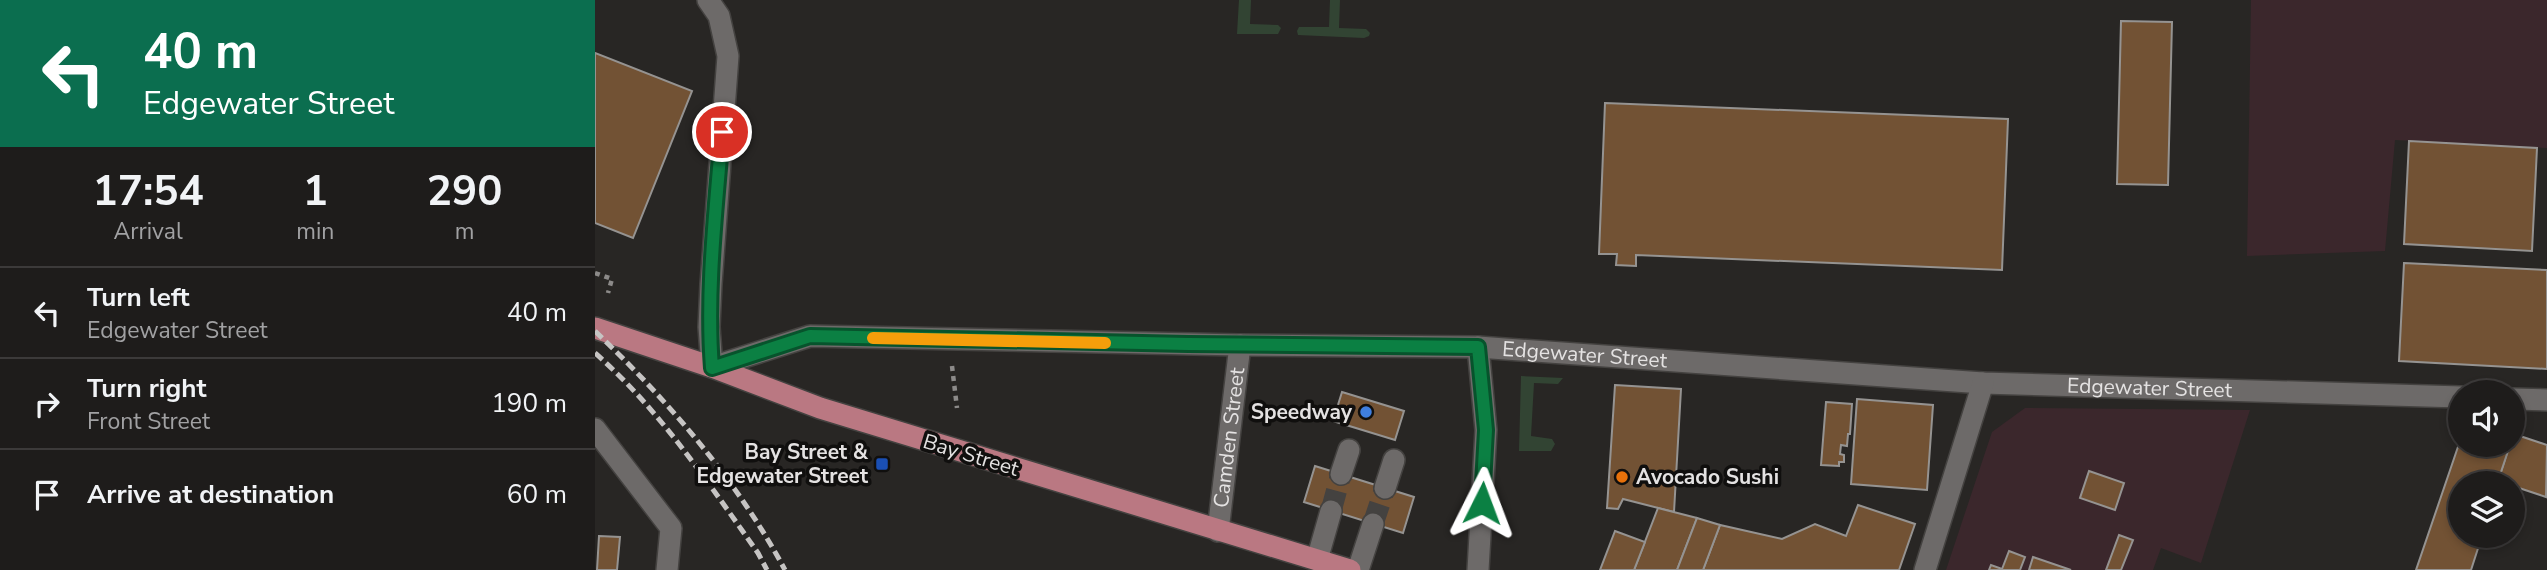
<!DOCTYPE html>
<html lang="en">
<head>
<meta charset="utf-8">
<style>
	:root { --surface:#1e1c1b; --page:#262524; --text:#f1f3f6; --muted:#a1a1a3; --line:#3c3a3a }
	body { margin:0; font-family:"Nunito Sans",sans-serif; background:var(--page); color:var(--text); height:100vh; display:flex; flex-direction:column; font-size:26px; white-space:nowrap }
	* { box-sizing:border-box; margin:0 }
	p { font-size:23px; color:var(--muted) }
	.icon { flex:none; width:38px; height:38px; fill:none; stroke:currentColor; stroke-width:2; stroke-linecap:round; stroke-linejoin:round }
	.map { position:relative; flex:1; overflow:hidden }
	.drawer { display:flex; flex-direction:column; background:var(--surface); width:595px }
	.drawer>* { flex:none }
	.banner { background:#0b6e4f; color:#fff; overflow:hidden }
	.buttons { position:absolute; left:1853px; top:380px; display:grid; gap:14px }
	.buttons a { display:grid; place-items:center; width:77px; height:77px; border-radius:50%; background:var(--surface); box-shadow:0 4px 10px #0003,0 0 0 2px var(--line); font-size:35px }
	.pin { position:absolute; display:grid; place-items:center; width:60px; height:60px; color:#fff; margin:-30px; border:4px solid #fff; border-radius:50%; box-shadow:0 2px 7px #0007 }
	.me { position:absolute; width:77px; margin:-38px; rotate:3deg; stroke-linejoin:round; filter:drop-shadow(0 0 5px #0008) }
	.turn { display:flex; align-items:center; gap:24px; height:147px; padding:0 28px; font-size:32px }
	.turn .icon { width:91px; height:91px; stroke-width:2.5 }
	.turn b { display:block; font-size:49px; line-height:60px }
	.eta { display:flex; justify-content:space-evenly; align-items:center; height:119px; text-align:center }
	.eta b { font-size:42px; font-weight:700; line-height:49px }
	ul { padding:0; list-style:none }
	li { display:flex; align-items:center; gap:21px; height:91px; padding:0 28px; border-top:2px solid var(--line) }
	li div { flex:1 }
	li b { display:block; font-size:26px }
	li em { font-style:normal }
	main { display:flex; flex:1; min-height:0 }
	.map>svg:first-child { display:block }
	.industrial { fill:#3b272c }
	.green { fill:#324433 }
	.building { fill:#725234; stroke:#959391; stroke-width:2 }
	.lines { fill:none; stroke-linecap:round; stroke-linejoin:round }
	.minor-tunnel { stroke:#444240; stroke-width:21; stroke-dasharray:21 10; stroke-linecap:butt }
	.minor-casing { stroke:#444240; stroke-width:24 }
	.major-casing { stroke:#444240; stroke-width:24 }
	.path { stroke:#8c8a89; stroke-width:4.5; stroke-dasharray:5 5; stroke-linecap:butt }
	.minor { stroke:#6d6a69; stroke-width:21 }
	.major { stroke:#ba7882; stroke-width:21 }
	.rail { stroke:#c6c4c3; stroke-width:5; stroke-dasharray:10 5; stroke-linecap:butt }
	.route-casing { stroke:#07532c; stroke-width:18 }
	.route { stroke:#0b8043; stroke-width:12 }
	.slow { stroke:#f59e0b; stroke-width:12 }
	.shop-dot { fill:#3f7fe0; stroke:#100f0e; stroke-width:2.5 }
	.transit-dot { fill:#1a4fb4; stroke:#100f0e; stroke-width:2.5 }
	.food-dot { fill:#e8710a; stroke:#100f0e; stroke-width:2.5 }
	.labels { text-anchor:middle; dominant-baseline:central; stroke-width:7; stroke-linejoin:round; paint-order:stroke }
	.street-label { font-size:21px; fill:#e4e2e2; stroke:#100f0e }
	.poi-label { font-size:21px; font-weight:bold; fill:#e4e2e2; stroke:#100f0e; text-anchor:end }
</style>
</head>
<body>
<main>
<section class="drawer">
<div class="banner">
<div class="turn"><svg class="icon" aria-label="left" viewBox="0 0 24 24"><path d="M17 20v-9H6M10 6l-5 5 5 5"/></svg><div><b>40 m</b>Edgewater Street</div></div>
</div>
<div class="eta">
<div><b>17:54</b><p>Arrival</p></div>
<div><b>1</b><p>min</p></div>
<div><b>290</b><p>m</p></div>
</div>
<ul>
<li><svg class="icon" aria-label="left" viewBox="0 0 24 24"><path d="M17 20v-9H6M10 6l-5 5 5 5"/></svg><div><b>Turn left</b><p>Edgewater Street</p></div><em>40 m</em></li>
<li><svg class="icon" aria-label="right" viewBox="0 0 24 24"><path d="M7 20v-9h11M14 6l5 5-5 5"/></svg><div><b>Turn right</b><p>Front Street</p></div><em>190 m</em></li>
<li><svg class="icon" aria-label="arrive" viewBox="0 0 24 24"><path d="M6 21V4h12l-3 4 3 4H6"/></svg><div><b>Arrive at destination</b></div><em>60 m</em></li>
</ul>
</section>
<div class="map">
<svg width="1952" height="570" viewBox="0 0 1952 570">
	<rect width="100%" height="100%" fill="#282624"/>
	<g class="industrial">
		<polygon points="1656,0 1952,0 1952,148 1800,140 1790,251 1652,256"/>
		<polygon points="1430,408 1655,410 1606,563 1566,548 1558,570 1351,570 1397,432"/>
	</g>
	<g class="green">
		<polygon points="644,0 656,0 655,24 683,25 686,28 683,34 642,34"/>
		<polygon points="735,0 745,0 744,28 771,29 775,33 774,36 769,38 703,35 702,31 704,27 734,27"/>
		<polygon points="926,376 968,378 963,384 939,383 936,436 957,439 960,444 956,451 924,451"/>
	</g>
	<g class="building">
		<polygon points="1526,21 1577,22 1573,185 1522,184"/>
		<polygon points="0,53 97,91 38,238 0,223"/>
		<polygon points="1010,103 1413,119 1407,270 1041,255 1041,266 1021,265 1022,254 1004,254"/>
		<polygon points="1814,141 1942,148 1937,251 1809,244"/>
		<polygon points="1809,263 1952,270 1952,369 1804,361"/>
		<polygon points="1020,385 1086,389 1079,512 1028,499 1023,509 1012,508"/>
		<polygon points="747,392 809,411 800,440 738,421"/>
		<polygon points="1262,399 1338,405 1332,490 1256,484"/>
		<polygon points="1231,402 1257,404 1255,434 1253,434 1252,446 1246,445 1245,454 1249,455 1249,462 1244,462 1244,466 1226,465"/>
		<polygon points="1919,434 1952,445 1951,497 1918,486 1918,483 1903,481 1915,444 1918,444"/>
		<polygon points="1866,438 1866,444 1904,444 1914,448 1903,481 1905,483 1866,483 1866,536 1887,536 1876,570 1821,570"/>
		<polygon points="720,466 819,497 808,533 709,502"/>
		<polygon points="1494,471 1529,483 1520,510 1485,498"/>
		<polygon points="1263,505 1320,524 1304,570 1108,570 1125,525 1187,539 1220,524 1251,536"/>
		<polygon points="1063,508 1102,518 1082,570 1039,570"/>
		<polygon points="1102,518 1125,525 1108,570 1082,570"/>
		<polygon points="1020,531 1050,542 1039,570 1005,570"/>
		<polygon points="1524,535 1538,540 1526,570 1511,570"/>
		<polygon points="4,536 25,537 22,570 2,570"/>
		<polygon points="1414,551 1430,557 1425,570 1394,570 1396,565 1407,569"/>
		<polygon points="1438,557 1476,570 1434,570"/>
	</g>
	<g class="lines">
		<g class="minor-tunnel">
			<polyline points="736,511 746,474"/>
			<polyline points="778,524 790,488"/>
		</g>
		<defs>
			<g id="minor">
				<path id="s1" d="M113,0L124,16L133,56L116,284L114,327L117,367L215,336L645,345L883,347L1388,383L1866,397"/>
				<polyline points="1918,399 1952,400"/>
				<polyline points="0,429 76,528 72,570"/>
				<polyline points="746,474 754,450"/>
				<polyline points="790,488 799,460"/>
				<path id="s2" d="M623,531L645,345"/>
				<polyline points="722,560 736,511"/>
				<polyline points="763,570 778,524"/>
				<polyline points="883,570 891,430 883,347"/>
				<polyline points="1330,570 1388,383"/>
			</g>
			<polyline id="major" points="0,328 117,367 225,408 755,570"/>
		</defs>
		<use href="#minor" class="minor-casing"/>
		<use href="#major" class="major-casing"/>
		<g class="path">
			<polyline points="0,273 17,279 13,293"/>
			<polyline points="357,366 362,408"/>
		</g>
		<use href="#minor" class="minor"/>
		<use href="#major" class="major"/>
		<g class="rail">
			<path d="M0,331C73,401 142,480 190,570"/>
			<path d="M0,353C65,410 114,484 163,553L172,570"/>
		</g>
	</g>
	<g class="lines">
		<defs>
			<path id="route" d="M127,132C121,210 111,289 117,368L215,336L593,344L883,347L891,430L887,503"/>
		</defs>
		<use href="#route" class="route-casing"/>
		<use href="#route" class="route"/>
		<polyline class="slow" points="278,338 510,343"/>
	</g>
	<circle class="shop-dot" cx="771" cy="412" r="7"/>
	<rect class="transit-dot" x="280" y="457" width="14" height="14" rx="3.5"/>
	<circle class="food-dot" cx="1027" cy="477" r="7"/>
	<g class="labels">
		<g class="street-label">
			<text stroke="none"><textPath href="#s1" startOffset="1250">Edgewater Street</textPath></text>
			<text stroke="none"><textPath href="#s1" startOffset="1816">Edgewater Street</textPath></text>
			<text stroke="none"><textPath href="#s2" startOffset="94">Camden Street</textPath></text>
			<text transform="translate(376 455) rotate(17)">Bay Street</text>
		</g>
		<g class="poi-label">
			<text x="757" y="412">Speedway</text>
			<text x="273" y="452">Bay Street &amp;<tspan x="273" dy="24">Edgewater Street</tspan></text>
			<text x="1041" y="477" text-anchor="start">Avocado Sushi</text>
		</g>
	</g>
</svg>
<div class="buttons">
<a><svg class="icon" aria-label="sound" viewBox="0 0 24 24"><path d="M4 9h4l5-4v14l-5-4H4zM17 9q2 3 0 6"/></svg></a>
<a><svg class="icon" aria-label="layers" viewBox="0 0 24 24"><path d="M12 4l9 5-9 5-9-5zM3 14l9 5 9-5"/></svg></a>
</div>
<div class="pin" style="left:127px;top:132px;background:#d93025"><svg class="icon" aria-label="arrive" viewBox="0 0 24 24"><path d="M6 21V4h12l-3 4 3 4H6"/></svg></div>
<svg class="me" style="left:887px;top:503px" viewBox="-20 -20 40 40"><path d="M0-17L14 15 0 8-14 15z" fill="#0b8043" stroke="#fff" stroke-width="4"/></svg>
</div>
</main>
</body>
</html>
